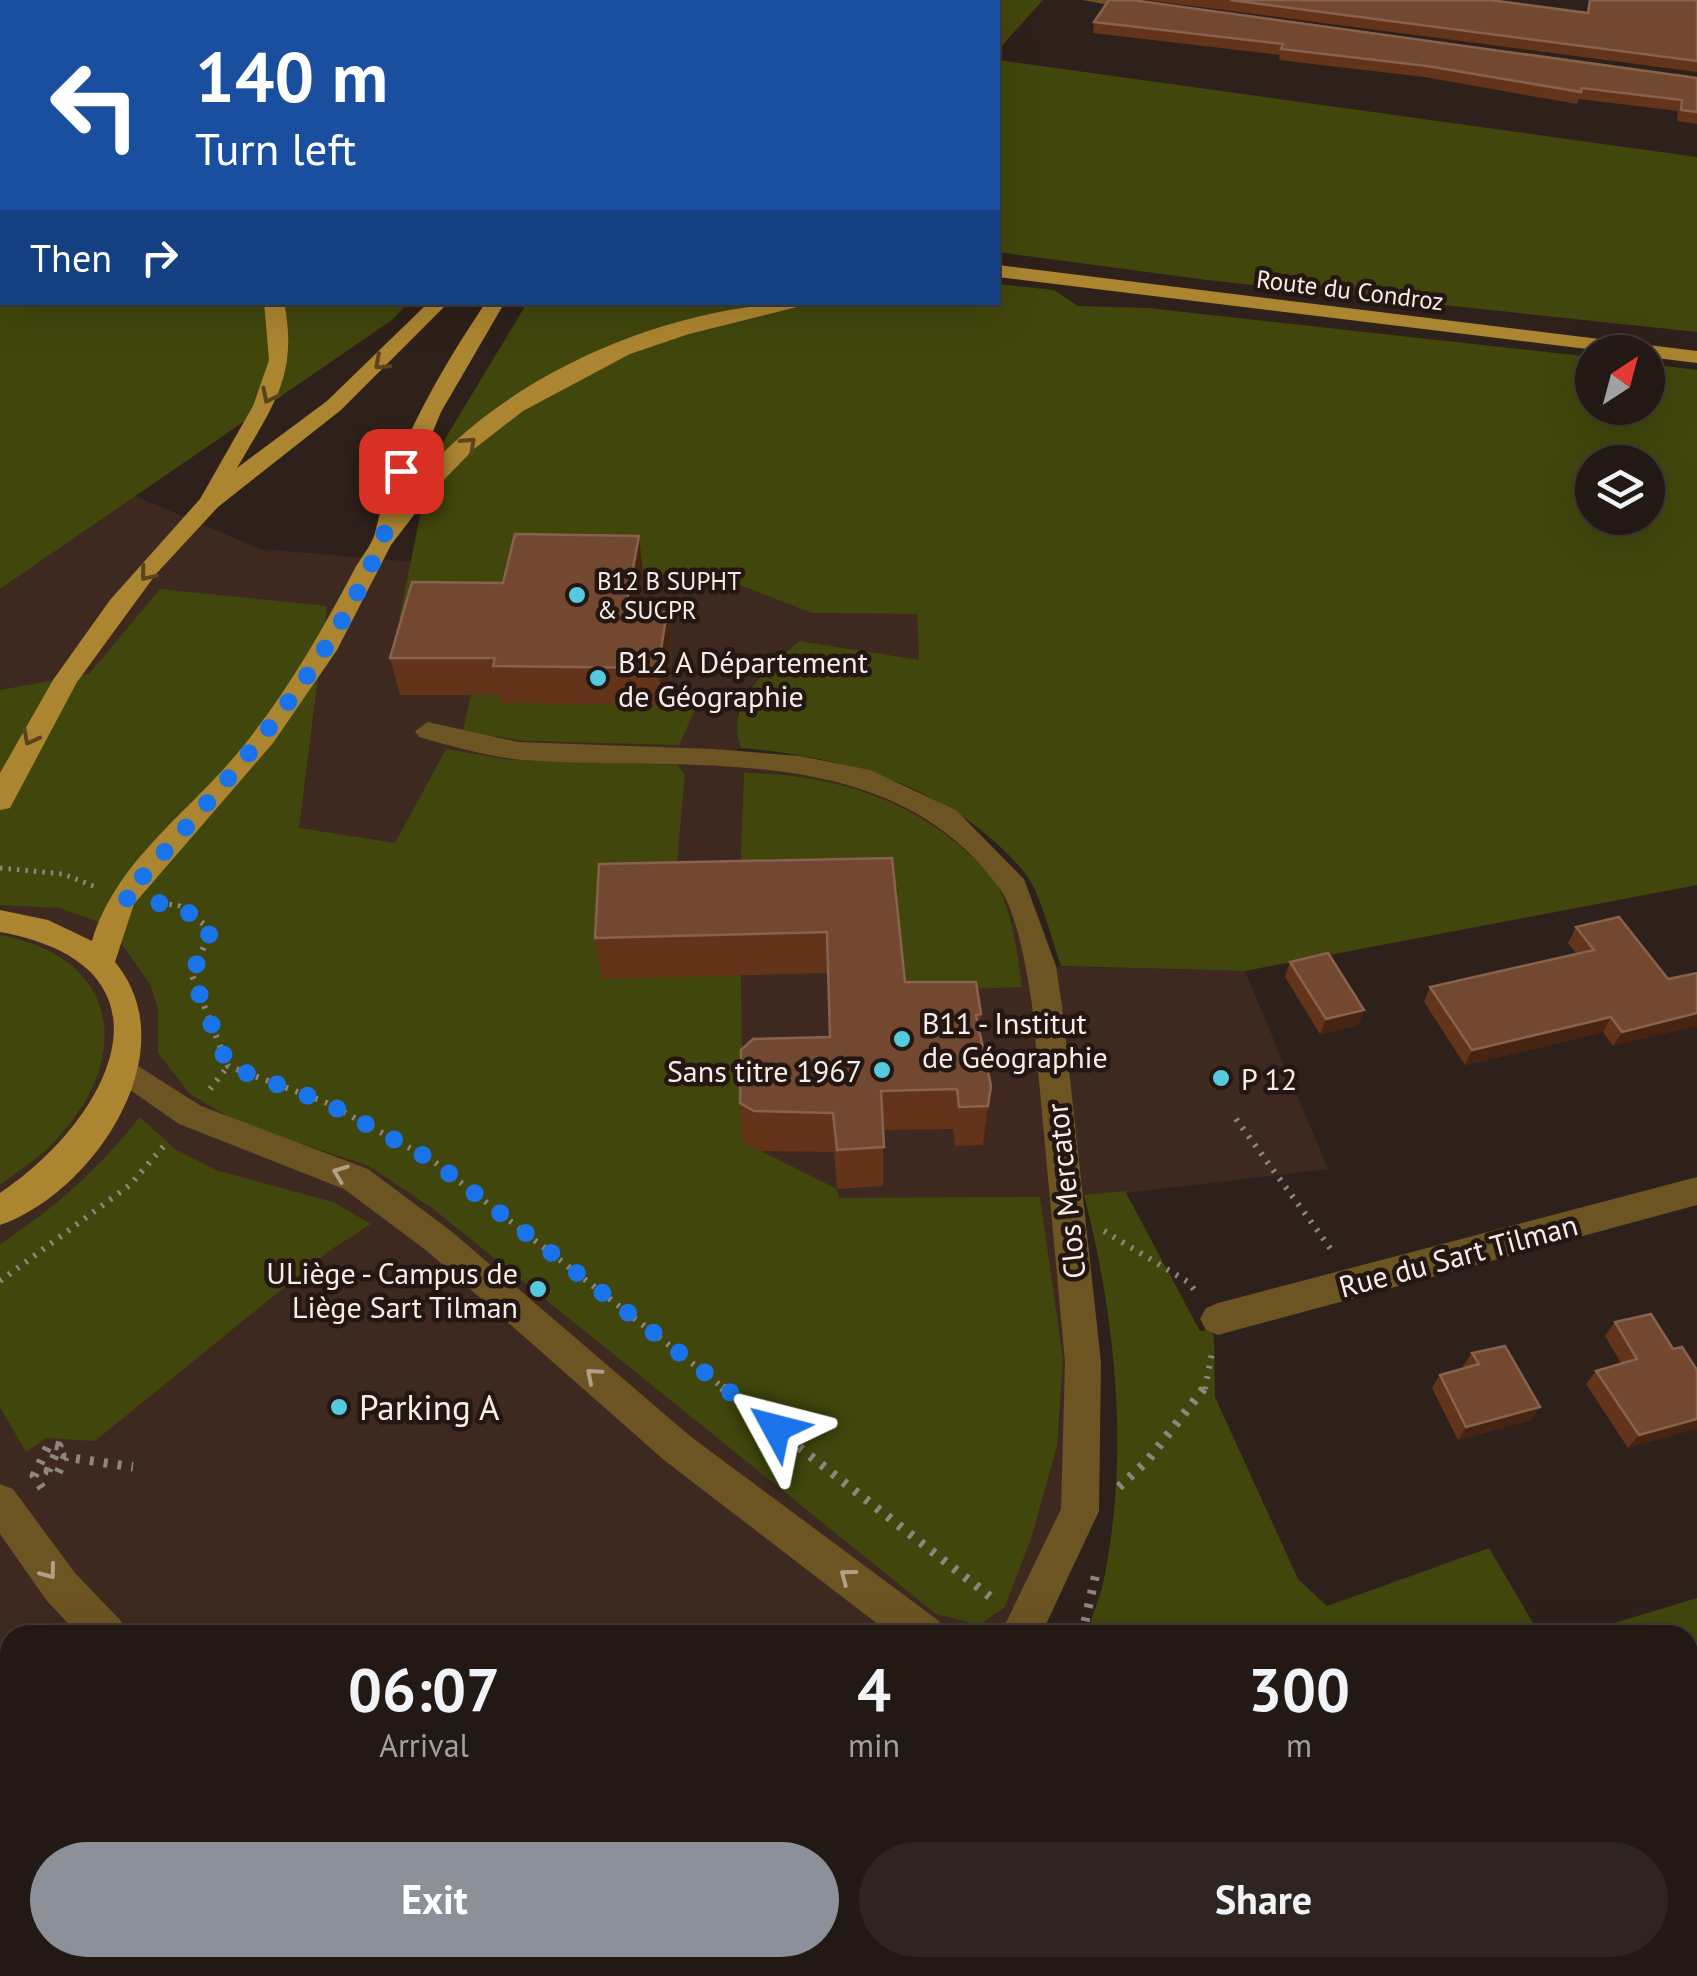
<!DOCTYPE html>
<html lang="en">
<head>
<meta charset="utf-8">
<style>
	:root { --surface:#221814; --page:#2e2522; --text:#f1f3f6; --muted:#a2a0a0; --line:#3f3734; --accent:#8c9099 }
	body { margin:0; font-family:"PT Sans",sans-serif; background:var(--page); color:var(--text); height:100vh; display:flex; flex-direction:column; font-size:38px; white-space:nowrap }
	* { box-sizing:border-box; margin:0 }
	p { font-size:32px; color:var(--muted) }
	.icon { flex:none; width:55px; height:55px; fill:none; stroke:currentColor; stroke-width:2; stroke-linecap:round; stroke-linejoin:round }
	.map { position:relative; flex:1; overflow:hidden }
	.side { position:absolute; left:0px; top:1625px; width:1698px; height:352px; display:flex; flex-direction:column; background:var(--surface); border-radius:30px 30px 0 0; box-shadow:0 10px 40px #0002,0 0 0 2px var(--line) }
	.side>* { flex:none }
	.hud { position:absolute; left:0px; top:0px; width:1000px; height:305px; box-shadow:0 10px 40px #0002,0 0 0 2px var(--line); background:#1a4fa0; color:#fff; overflow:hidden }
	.needle { width:65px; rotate:36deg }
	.buttons { position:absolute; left:1575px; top:335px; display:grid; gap:20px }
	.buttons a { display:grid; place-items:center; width:90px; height:90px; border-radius:50%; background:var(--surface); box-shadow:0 10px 40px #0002,0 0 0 2px var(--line); font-size:50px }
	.pin { position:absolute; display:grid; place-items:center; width:85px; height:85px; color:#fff; margin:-42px; border-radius:20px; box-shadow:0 5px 15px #0006 }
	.me { position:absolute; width:110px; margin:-55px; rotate:308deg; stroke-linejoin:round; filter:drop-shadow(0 0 8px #0008) }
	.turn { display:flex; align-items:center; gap:35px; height:210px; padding:0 30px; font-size:45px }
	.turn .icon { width:130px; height:130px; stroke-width:2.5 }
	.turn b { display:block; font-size:70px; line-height:85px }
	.then { display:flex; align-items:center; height:95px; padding:0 30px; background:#0003; gap:20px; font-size:38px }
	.eta { display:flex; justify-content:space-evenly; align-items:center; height:170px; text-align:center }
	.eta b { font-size:60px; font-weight:700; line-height:70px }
	.button { display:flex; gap:20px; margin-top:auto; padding:20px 30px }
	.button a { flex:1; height:115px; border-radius:60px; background:var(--accent); color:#fff; font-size:40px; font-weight:700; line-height:115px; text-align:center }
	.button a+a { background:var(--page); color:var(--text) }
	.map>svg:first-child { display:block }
	.built { fill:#3d2920 }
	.green { fill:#40460c; fill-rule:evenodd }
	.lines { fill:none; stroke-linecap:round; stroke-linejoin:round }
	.path-far2 { stroke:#90847e; stroke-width:5; stroke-dasharray:2.5 6; stroke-linecap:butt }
	.path-far1 { stroke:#90847e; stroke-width:6; stroke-dasharray:2.5 8; stroke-linecap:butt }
	.path { stroke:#90847e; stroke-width:9; stroke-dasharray:4 10; stroke-linecap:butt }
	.minor { fill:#6c5423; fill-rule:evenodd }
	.major { fill:#ac8530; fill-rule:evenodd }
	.wall { fill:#63341a }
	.shaded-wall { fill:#472411 }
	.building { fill:#734831; stroke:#88624d; stroke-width:2.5 }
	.oneway { stroke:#5a431d }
	.oneway2 { stroke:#b2a086 }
	.route { stroke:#1a73e8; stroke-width:18; stroke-dasharray:0 32.4 }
	.poi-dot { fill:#55cadf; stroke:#241711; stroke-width:4 }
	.labels { text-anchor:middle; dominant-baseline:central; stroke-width:9; stroke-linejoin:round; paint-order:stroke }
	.far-street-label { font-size:25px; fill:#f7ede8; stroke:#241711 }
	.far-poi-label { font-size:25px; fill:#f7ede8; stroke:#241711; text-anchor:start }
	.poi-label { font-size:30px; fill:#f7ede8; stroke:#241711; text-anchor:start }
	.street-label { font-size:30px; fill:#f7ede8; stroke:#241711 }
	.near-poi-label { font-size:35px; fill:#f7ede8; stroke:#241711; text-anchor:start }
</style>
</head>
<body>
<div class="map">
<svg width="1697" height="1976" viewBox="0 0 1697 1976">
	<rect width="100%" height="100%" fill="#2e201a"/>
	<polygon class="built" points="135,496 260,549 522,571 643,573 734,583 812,613 917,614 920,660 751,687 737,711 741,748 716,757 800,765 946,817 1014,886 1041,966 1245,971 1328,1169 1067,1200 1080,1511 1020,1635 10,1635 10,1968 1597,1968 1624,1976 0,1976 0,589"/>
	<g class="green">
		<polygon points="979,0 1043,0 998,50 998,2 977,2"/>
		<polygon points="998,60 1697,157 1697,332 1207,280 998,252"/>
		<polygon points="0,167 2,302 408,303 392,320 0,589"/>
		<path d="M998,284L1054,290L1078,306L1148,308L1592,357V408H1648V364L1697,370V885L1245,971L1061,966C1052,941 1040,890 1024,872C953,787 847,757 741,748C724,700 767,671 799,641L919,660L917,614L812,613L734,583L643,573L522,571L662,705L664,693L702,695L679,745L525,741L463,731L487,620L399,619L431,462L527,303L998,302ZM1592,462H1648V518H1592Z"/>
		<polygon points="160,589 327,606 299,828 395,843 446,749 512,760 677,765 685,775 673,905 741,976 743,1142 837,1189 839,1198 1040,1197 1063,1360 1057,1446 1032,1536 1005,1607 979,1625 936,1614 432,1208 369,1166 239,1123 190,1094 158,1053 158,1008 150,984 109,926 60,908 0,905 0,690 89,674"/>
		<path d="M744,773C827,774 908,796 970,855C978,863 991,872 996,882C1013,915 1017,951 1022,987L896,991L891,900L899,890L881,876L739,904Z"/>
		<path d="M0,935C121,957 134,1058 55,1141C40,1158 18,1171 0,1185Z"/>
		<path d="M140,1117L175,1149L216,1170L333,1202L371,1224L329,1251L95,1441L46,1438L26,1452L0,1407V1244C56,1208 98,1169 140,1117Z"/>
		<path d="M1125,1191L1200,1331L1211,1330L1214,1337L1215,1397L1298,1579L1327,1606L1489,1548L1540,1635H1087C1091,1617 1099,1601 1103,1584C1130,1455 1116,1321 1084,1195Z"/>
		<polygon points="1697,1598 1697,1950 1688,1948 1688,1635 1575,1635"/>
		<polygon points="3,1830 10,1830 10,1968 267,1968 275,1976 0,1976"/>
		<polygon points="506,1968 721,1968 730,1976 500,1976"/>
	</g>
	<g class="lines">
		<g class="path-far2">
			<polyline points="0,868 63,874 96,887"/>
			<polyline points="161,903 180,906 196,919"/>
		</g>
		<g class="path-far1">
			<polyline points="193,916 211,930 192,975 228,1066 327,1103 432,1160 725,1389"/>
			<polyline points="210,1089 228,1066"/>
			<polyline points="1236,1119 1333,1252"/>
			<polyline points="1104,1231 1188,1282 1197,1293"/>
			<polyline points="0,1281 130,1185 168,1141"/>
			<polyline points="1205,1389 1212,1353"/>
		</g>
		<g class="path">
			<polyline points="722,1387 997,1602"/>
			<polyline points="1119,1487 1148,1460 1205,1387"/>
			<polyline points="42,1488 34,1476 49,1444 59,1446 48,1471 58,1473 65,1457 133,1467"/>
			<polyline points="1082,1635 1096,1573"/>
			<polyline points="0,1656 10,1666"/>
			<polyline points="290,1968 298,1976"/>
			<polyline points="735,1976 741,1968"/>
			<polyline points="931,1976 935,1968"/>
		</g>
		<g class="minor">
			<polygon points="1082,0 1122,0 1156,8 1149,12"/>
			<path d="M428,722L518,742L713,749L800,756L870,770L956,810L1024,879L1056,966L1062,1005L1101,1362L1099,1511L1041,1635H1000L1061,1509L1065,1362L1032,1005C1027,973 1018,915 1000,889C891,736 685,772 522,760C489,757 451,746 419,737L415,731Z"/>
			<polygon points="124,1057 201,1106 368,1169 451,1231 690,1436 939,1621 945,1635 892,1635 664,1460 427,1251 344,1189 179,1124 113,1078 108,1069 113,1060"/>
			<polygon points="1697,1177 1697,1205 1218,1335 1206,1330 1200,1319 1206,1308 1218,1303"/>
			<polygon points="0,1484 13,1489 75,1573 121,1621 127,1635 79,1635 47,1601 0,1534"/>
			<polygon points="410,1968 460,1968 464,1976 414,1976"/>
			<polygon points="817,1968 864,1968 860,1976 813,1976"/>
			<polygon points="1574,1968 1643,1968 1647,1976 1578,1976"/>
		</g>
		<g class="major">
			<polygon points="397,0 429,0 430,2 398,2"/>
			<polygon points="2,24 2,34 0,35 0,25"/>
			<polygon points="0,59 2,60 2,70 0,69"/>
			<rect x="0" y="159" width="2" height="10"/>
			<polygon points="998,265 1697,351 1697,363 1648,357 1648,352 1611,352 998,277"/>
			<path d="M264,302H284C299,376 272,407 237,468L327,401L429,302H449L341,410L218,507L156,574L77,682L10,808L0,810V773L53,680L110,600L200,499L253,406L269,360Z"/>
			<path d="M486,302H505L441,412L408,492C498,375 672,302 817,302L689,334L630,354L523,411L474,449L430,494L391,545L337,650L273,743L134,904L115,962C189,1051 93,1193 0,1225V1193C112,1118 187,966 0,932V910L48,920L92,941C115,865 179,820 229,763C280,704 317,640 353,572C359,560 372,545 375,533C394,450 438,374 486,302Z"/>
		</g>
	</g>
	<g class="wall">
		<polygon points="917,0 970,0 967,2 917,2"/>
		<polygon points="1147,0 1490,0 1587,13 1589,0 1697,0 1697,72"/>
		<polygon points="1094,22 1697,78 1697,124 1677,121 1678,111 1579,99 1577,104 1424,77 1279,60 1280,55 1093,33"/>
		<polygon points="643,573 636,612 667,612 671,649 663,705 501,703 499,695 400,695 390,658"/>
		<polygon points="892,858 905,982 981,1014 979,1031 991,1086 987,1126 983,1145 955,1146 953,1129 883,1130 883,1186 837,1189 834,1152 757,1151 743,1142 740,1103 830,1037 828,973 602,979 595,938"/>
		<polygon points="1576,927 1668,979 1613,1046 1603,1032 1465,1065 1424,1002 1430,987 1577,954 1568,943"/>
		<polygon points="1290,962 1364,1010 1358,1025 1320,1034 1285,977"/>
		<polygon points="1615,1322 1673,1349 1697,1370 1628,1448 1586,1384 1596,1371 1621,1363 1605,1336"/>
		<polygon points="1472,1353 1540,1407 1531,1420 1458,1440 1432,1388 1440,1375 1465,1368 1463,1366"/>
	</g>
	<g class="shaded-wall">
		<polygon points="639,536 643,573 630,649 625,612"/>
		<polygon points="667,612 671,649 663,705 658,668"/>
		<polygon points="1364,1010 1358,1025 1320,1034 1326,1019"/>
		<polygon points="1697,1013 1697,1026 1613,1046 1622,1032"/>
		<polygon points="1611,1017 1603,1032 1465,1065 1472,1050"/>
		<polygon points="991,1086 987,1126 983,1145 988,1106"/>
		<polygon points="1540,1407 1531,1420 1458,1440 1466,1427"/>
		<polygon points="1697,1419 1697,1429 1628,1448 1639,1435"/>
	</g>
	<g class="building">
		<polygon points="1109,0 1132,0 1697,78 1697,112 1681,110 1682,100 1582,88 1581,92 1427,66 1281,49 1283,44 1094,22"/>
		<polygon points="1230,0 1490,0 1588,13 1590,0 1697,0 1697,61"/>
		<polygon points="515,534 639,536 625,612 667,612 658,668 493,666 495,658 390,658 412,582 503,583"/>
		<polygon points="892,858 905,982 976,982 981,1014 976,1015 991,1086 988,1106 959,1107 957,1089 881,1091 884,1147 837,1150 833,1113 754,1111 740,1103 741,1050 753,1039 830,1037 827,932 595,938 599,864"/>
		<polygon points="1619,917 1668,979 1697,973 1697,1013 1622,1032 1611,1017 1472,1050 1430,987 1594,950 1576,927"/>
		<polygon points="1328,953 1364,1010 1326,1019 1290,962"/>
		<polygon points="1651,1314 1673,1349 1682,1347 1697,1370 1697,1419 1639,1435 1596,1371 1637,1359 1615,1322"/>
		<polygon points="1505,1346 1540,1407 1466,1427 1440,1375 1479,1364 1472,1353"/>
	</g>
	<defs><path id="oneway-chevron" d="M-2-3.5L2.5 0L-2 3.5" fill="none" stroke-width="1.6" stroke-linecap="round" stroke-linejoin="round" transform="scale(2.5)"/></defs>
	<g class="oneway">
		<use href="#oneway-chevron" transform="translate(381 363) rotate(138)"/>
		<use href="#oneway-chevron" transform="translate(269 396) rotate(117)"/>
		<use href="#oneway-chevron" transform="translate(469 444) rotate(-43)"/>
		<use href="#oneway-chevron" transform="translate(147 574) rotate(129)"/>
		<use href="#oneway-chevron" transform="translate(30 738) rotate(118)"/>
	</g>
	<g class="oneway2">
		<use href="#oneway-chevron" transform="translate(340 1173) rotate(-159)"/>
		<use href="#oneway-chevron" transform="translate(593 1375) rotate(-139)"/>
		<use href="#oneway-chevron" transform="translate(49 1572) rotate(53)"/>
		<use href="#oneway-chevron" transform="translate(847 1576) rotate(-143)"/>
	</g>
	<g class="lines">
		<path class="route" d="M401,471C395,495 390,522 380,545C322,681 220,788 124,898L180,906L211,930L192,975L228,1066L327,1103L432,1160L776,1428"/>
	</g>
	<g class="poi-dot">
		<circle cx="577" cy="595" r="10"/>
		<circle cx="598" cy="678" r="10"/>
		<circle cx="902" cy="1039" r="10"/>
		<circle cx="882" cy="1070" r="10"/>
		<circle cx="1221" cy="1078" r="10"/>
		<circle cx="538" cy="1289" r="10"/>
		<circle cx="339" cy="1407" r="10"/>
	</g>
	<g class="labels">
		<g class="far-street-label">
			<text transform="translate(1350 290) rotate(7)">Route du Condroz</text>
		</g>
		<g class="far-poi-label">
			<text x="597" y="581">B12 B SUPHT<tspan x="597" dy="29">&amp; SUCPR</tspan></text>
		</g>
		<g class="poi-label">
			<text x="618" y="661">B12 A Département<tspan x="618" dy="34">de Géographie</tspan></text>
			<text x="922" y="1022">B11 - Institut<tspan x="922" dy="34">de Géographie</tspan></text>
			<text x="862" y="1070" text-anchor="end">Sans titre 1967</text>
			<text x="1241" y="1078">P 12</text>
			<text x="518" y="1272" text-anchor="end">ULiège - Campus de<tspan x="518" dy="34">Liège Sart Tilman</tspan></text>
		</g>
		<g class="street-label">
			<text transform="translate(1065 1191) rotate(-96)">Clos Mercator</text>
			<text transform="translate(1458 1255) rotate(-15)">Rue du Sart Tilman</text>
		</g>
		<g class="near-poi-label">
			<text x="359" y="1407">Parking A</text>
		</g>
	</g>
</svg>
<div class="buttons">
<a><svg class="needle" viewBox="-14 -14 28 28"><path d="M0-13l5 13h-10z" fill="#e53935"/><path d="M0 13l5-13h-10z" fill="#a2a0a0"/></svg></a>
<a><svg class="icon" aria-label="layers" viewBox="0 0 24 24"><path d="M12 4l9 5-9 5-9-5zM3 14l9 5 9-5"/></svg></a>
</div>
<div class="pin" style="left:401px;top:471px;background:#d93025"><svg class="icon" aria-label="arrive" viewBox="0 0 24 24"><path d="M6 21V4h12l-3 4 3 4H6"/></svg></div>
<svg class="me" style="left:776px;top:1428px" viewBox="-20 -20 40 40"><path d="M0-17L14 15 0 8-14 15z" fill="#1a73e8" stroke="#fff" stroke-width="4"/></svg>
<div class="hud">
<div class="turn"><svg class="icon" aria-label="left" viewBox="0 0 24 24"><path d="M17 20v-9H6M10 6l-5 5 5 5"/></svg><div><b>140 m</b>Turn left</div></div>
<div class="then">Then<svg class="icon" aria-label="right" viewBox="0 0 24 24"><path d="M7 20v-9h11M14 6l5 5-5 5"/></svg></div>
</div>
<section class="side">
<div class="eta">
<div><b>06:07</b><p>Arrival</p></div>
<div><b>4</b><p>min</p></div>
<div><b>300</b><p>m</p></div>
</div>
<div class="button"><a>Exit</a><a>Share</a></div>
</section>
</div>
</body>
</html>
